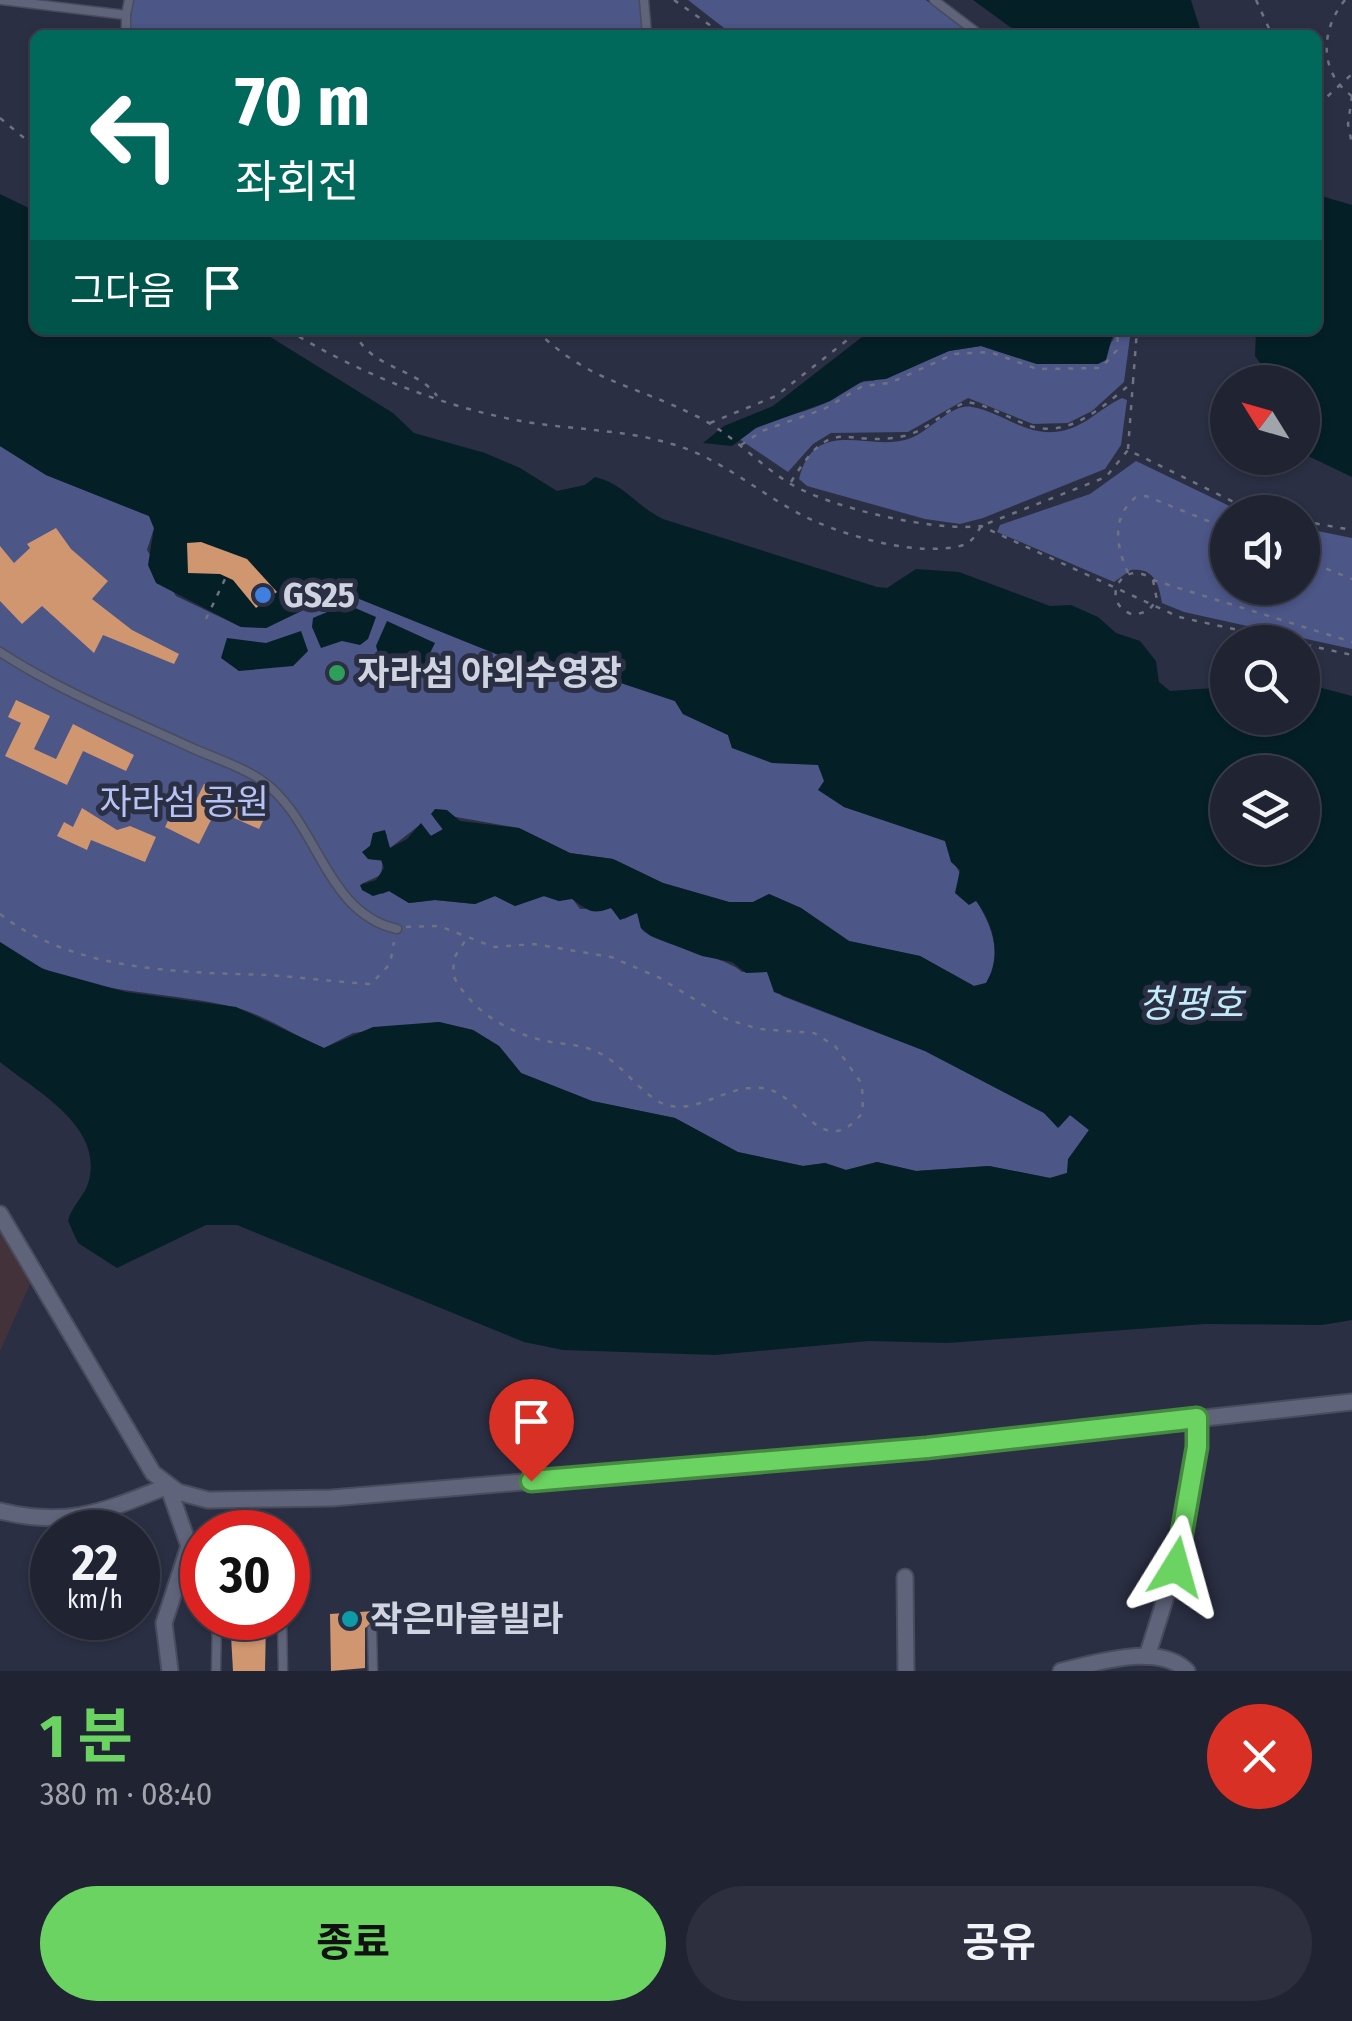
<!DOCTYPE html>
<html lang="ko">
<head>
<meta charset="utf-8">
<style>
	:root { --surface:#202332; --page:#2d2f3e; --text:#f1f3f6; --muted:#a2a4ac; --line:#3d404d; --accent:#6bd362 }
	body { margin:0; font-family:"Fira Sans Condensed","Noto Sans KR",sans-serif; background:var(--page); color:var(--text); height:100vh; display:flex; flex-direction:column; font-size:38px; white-space:nowrap }
	* { box-sizing:border-box; margin:0 }
	p { font-size:32px; color:var(--muted) }
	.icon { flex:none; width:55px; height:55px; fill:none; stroke:currentColor; stroke-width:2; stroke-linecap:round; stroke-linejoin:round }
	.map { position:relative; height:1671px; overflow:hidden }
	.side { display:flex; flex-direction:column; background:var(--surface); flex:1 }
	.side>* { flex:none }
	.top-card { position:absolute; left:30px; top:30px; width:1292px; height:305px; border-radius:15px; box-shadow:0 2px 8px #0004,0 0 0 2px var(--line); background:#00695c; color:#fff; overflow:hidden }
	.needle { width:65px; rotate:307deg }
	.fabs { position:absolute; left:1210px; top:365px; display:grid; gap:20px }
	.fabs a { display:grid; place-items:center; width:110px; height:110px; border-radius:50%; background:var(--surface); box-shadow:0 2px 8px #0004,0 0 0 2px var(--line); font-size:50px }
	.speed { position:absolute; left:30px; top:1510px; display:flex; gap:20px; font-size:50px; font-weight:700; text-align:center }
	.speed>* { display:grid; place-content:center; width:130px; height:130px; border-radius:50%; background:var(--surface); box-shadow:0 2px 8px #0004,0 0 0 2px var(--line); line-height:1 }
	.speed small { font-size:25px; font-weight:400 }
	.speed .limit { border:15px solid #d22; background:#fff; color:#111 }
	.pin { position:absolute; display:grid; place-items:center; width:85px; height:85px; color:#fff; margin:-102px -42px; border-radius:50% 50% 50% 0; rotate:-45deg; box-shadow:0 0 10px #0007 }
	.pin .icon { rotate:45deg }
	.me { position:absolute; width:110px; margin:-55px; rotate:8deg; stroke-linejoin:round; filter:drop-shadow(0 0 8px #0008) }
	.turn { display:flex; align-items:center; gap:35px; height:210px; padding:0 40px; font-size:45px }
	.turn .icon { width:130px; height:130px; stroke-width:2.5 }
	.turn b { display:block; font-size:70px; line-height:85px }
	.then { display:flex; align-items:center; height:95px; padding:0 40px; background:#0003; gap:20px; font-size:38px }
	.round { display:grid; place-items:center; flex:none; width:105px; height:105px; border-radius:52px; background:var(--page) }
	.overview { display:flex; align-items:center; justify-content:space-between; height:170px; padding:0 40px }
	h1 { font-size:60px; font-weight:700; line-height:75px; color:var(--accent) }
	.primary-button { display:flex; gap:20px; margin-top:auto; padding:20px 40px }
	.primary-button a { flex:1; height:115px; border-radius:60px; background:var(--accent); color:#111; font-size:40px; font-weight:700; line-height:115px; text-align:center }
	.primary-button a+a { background:var(--page); color:var(--text) }
	.map>svg:first-child { display:block }
	.industrial { fill:#44323b }
	.green { fill:#4c5687 }
	.water { fill:#051f27; fill-rule:evenodd }
	.building { fill:#d09670 }
	.lines { fill:none; stroke-linecap:round; stroke-linejoin:round }
	.lane-casing { stroke:#484c5c; stroke-width:11 }
	.street-casing { stroke:#484c5c; stroke-width:19 }
	.path { stroke:#6e7283; stroke-width:2.5; stroke-dasharray:5 8; stroke-linecap:butt }
	.lane { stroke:#5f647b; stroke-width:8 }
	.street { stroke:#5f647b; stroke-width:15 }
	.route-casing { stroke:#468940; stroke-width:25 }
	.route { stroke:#6bd362; stroke-width:18 }
	.shop-dot { fill:#3f7fe0; stroke:#2b2f43; stroke-width:4 }
	.leisure-dot { fill:#2e9e5b; stroke:#2b2f43; stroke-width:4 }
	.culture-dot { fill:#0f9aa8; stroke:#2b2f43; stroke-width:4 }
	.labels { text-anchor:middle; dominant-baseline:central; stroke-width:10; stroke-linejoin:round; paint-order:stroke }
	.poi-label { font-size:35px; font-weight:bold; fill:#d0d3e0; stroke:#2b2f43; text-anchor:start }
	.park-label { font-size:35px; fill:#b7c3f4; stroke:#2b2f43 }
	.water-label { font-size:38px; font-style:italic; fill:#c1ebf8; stroke:#2b2f43 }
</style>
</head>
<body>
<div class="map">
<svg width="1352" height="1671" viewBox="0 0 1352 1671">
	<rect width="100%" height="100%" fill="#2b2f43"/>
	<polygon class="industrial" points="0,1232 33,1277 0,1351"/>
	<g class="green">
		<polygon points="129,0 644,0 647,35 126,35"/>
		<polygon points="688,0 926,0 971,35 733,35"/>
		<path d="M1114,330H1131L1124,382L1092,411L1068,423L1033,424L968,398L908,432L831,433L813,444L788,472L739,439C766,417 800,416 830,401C845,393 855,380 873,381L949,351L981,346L1037,364H1098L1114,338Z"/>
		<path d="M1122,398L1127,400L1121,445L1105,469L983,518L960,524L925,519L807,486L799,479C815,414 871,454 911,438C930,431 952,403 972,407C1001,412 1023,434 1054,432C1083,430 1098,409 1122,398Z"/>
		<path d="M0,446L46,475L149,516L154,528L147,550L176,596L241,627L266,628L326,599L357,598L524,665L562,667L569,659L597,664L612,680L675,701L683,714L728,735L732,748L818,765L832,798L844,807L945,841C958,887 1017,933 986,983L974,986L920,956L849,941L801,908L769,894L753,902H729L663,883L613,859L570,853L519,828L450,816L434,818L443,830L430,836L421,824L390,848L385,843L387,834L367,848L368,859L383,861L381,875L361,884L382,894L389,891L409,903L435,900L475,904L495,896L515,906L544,896L559,901L572,898L580,909L611,908L624,919L637,913C640,917 639,923 641,928C650,944 725,955 742,972H767L782,996L925,1051L1044,1113L1059,1127L1070,1115L1089,1130L1069,1159L1067,1173L1050,1178L989,1166L916,1171L877,1162L846,1170L825,1163L803,1166L737,1152L675,1118L592,1101L521,1073L499,1046L473,1030L439,1022L353,1033L324,1048C294,1036 264,1014 233,1007C156,988 65,997 0,942Z"/>
		<path d="M1136,461L1242,512H1228V588H1302L1303,528L1352,538V649L1184,612L1162,603C1159,584 1154,567 1131,570L1114,582L997,532L1000,525L1090,494Z"/>
	</g>
	<g class="water">
		<polygon points="973,0 1191,0 1202,35 1021,35"/>
		<path d="M0,194L35,211V330H259L393,413L414,433L485,453L520,468L557,491L585,485L595,477C625,484 637,507 663,519L877,587L887,588L916,569L959,572L1050,606L1071,605L1098,617L1116,633L1140,641L1156,661L1159,682L1170,691L1227,687L1228,718H1302L1303,683L1352,696V1320L1322,1325L1205,1324L947,1343L869,1341L715,1355L563,1350L524,1342L237,1225H206L117,1268L78,1243L68,1221C71,1206 86,1195 89,1180C103,1125 34,1090 0,1062V942L43,969L126,992L236,1007L324,1048L373,1027L439,1022L473,1030L499,1046L521,1073L592,1101L675,1118L738,1152L803,1166L825,1163L846,1170L877,1162L916,1171L989,1166L1050,1178L1067,1173L1068,1159L1089,1130L1070,1115L1058,1128L1044,1113L925,1051L774,992L767,972L746,973L732,962L702,956L651,936L641,928L637,913L620,920L611,908C590,916 587,909 572,899L559,901L544,896L515,906L495,896L475,904L435,900L409,903L389,891L373,896L362,890L360,885L376,880L384,868L381,860L368,859L362,852L370,846L373,833L385,830L390,848L407,839L421,823L431,836L443,829L431,814L435,809L447,810L460,821L519,828L570,853L613,859L663,883L729,902H753L769,894L801,908L849,941L920,956L974,986L986,983C1002,957 994,924 976,901L969,905L955,893L960,870L951,862L945,841L844,807L818,790L824,781L818,765L772,763L732,748L728,735L683,714L675,701L612,680L597,664L569,659L563,667L524,665L357,598L326,599L266,628L241,627L156,583L148,565L154,528L149,516L46,475L0,446ZM1228,772H1302V848H1228Z"/>
		<polygon points="1318,195 1352,205 1352,477 1306,455 1302,382 1274,382 1255,356 1256,330 1318,330"/>
		<polygon points="871,330 1114,330 1106,360 1098,364 1037,364 981,346 949,351 886,379 863,381 830,401 756,428 732,446 703,443 724,426 773,406"/>
		<polygon points="346,604 376,617 368,639 360,645 342,641 321,648 312,627 313,618"/>
		<polygon points="387,621 435,643 424,665 412,668 378,653 376,646"/>
		<polygon points="301,631 308,651 293,666 239,671 221,658 227,638 266,643"/>
	</g>
	<g class="building">
		<polygon points="56,528 71,549 108,581 92,599 132,630 179,654 174,664 103,635 94,653 42,606 22,624 0,601 0,546 14,563 30,548 27,544"/>
		<polygon points="201,542 247,559 277,592 256,608 233,580 220,574 188,573 187,543"/>
		<polygon points="16,700 50,716 34,749 56,759 73,724 134,755 126,771 83,751 67,785 5,756 21,723 8,717"/>
		<polygon points="204,784 267,813 259,829 216,810 199,844 165,827 172,812 187,819"/>
		<polygon points="82,808 117,830 130,826 156,837 145,862 91,840 87,850 57,836 64,822 73,827"/>
		<polygon points="374,1611 375,1622 365,1628 365,1668 331,1671 330,1614"/>
		<polygon points="230,1618 260,1618 266,1622 265,1671 233,1671"/>
	</g>
	<g class="lines">
		<defs>
			<g id="lane">
				<polyline points="1,0 126,15 129,0"/>
				<polyline points="644,0 647,35"/>
				<polyline points="934,0 980,35"/>
				<polyline points="126,15 126,35"/>
				<path d="M0,652C60,691 127,718 192,748C214,758 241,766 261,780C318,819 324,913 397,929"/>
				<polyline points="222,1532 227,1525 270,1527 280,1532"/>
				<polyline points="282,1618 283,1671"/>
				<polyline points="372,1629 373,1671"/>
				<polyline points="216,1671 217,1618"/>
			</g>
			<g id="street">
				<polyline points="0,1214 153,1473 178,1492 208,1500 332,1498 927,1448 1352,1402"/>
				<path d="M0,1511C70,1528 104,1511 168,1486L189,1546L164,1623L170,1671"/>
				<polyline points="905,1577 906,1671"/>
				<path d="M1147,1656C1172,1580 1198,1498 1197,1418"/>
				<path d="M1061,1671C1096,1663 1159,1642 1187,1671"/>
			</g>
		</defs>
		<use href="#lane" class="lane-casing"/>
		<use href="#street" class="street-casing"/>
		<g class="path">
			<polyline points="674,0 724,35"/>
			<polyline points="1256,0 1272,35"/>
			<path d="M1345,0C1320,30 1319,73 1352,96"/>
			<polyline points="1352,96 1348,124 1352,144"/>
			<polyline points="1318,105 1352,74"/>
			<polyline points="0,118 35,147"/>
			<polyline points="35,156 31,177 35,187"/>
			<path d="M288,330C356,372 443,407 521,421C571,430 623,429 672,444C724,459 764,498 812,520C852,538 917,556 960,546C972,543 976,535 981,526L1106,477L1128,450L1254,512"/>
			<path d="M360,330L358,339C378,370 416,368 437,396"/>
			<path d="M536,330C588,382 635,385 696,416C730,432 757,463 789,483C830,508 935,532 981,526L1179,617L1352,655"/>
			<polyline points="710,423 776,396 860,330"/>
			<polyline points="741,445 762,431 824,409 863,386 890,383 954,354 990,352 1037,369 1101,368 1117,350 1118,330"/>
			<polyline points="1128,449 1133,382"/>
			<path d="M791,482C835,410 842,449 904,436C928,431 944,410 967,402C988,405 1007,417 1027,425C1069,440 1103,406 1133,382L1137,330"/>
			<polyline points="1302,521 1352,530"/>
			<polyline points="1302,559 1352,579"/>
			<path d="M1128,573C1116,546 1111,517 1136,497L1146,496L1228,529"/>
			<path d="M1153,580L1157,600L1148,611L1134,615C1097,604 1122,555 1153,580L1352,642"/>
			<polyline points="206,619 226,577"/>
			<path d="M0,914C74,971 176,972 265,975C300,977 336,982 371,984L390,964L394,942"/>
			<path d="M406,927L439,926L494,947L534,944L611,957L660,978L726,1019L759,1029L814,1033L835,1046L862,1084L863,1112C824,1163 801,1097 768,1089C732,1081 703,1112 670,1106C646,1101 625,1067 603,1055C586,1045 570,1045 551,1042C512,1035 471,1012 453,975L454,958L467,938"/>
		</g>
		<use href="#lane" class="lane"/>
		<use href="#street" class="street"/>
	</g>
	<g class="lines">
		<defs>
			<polyline id="route" points="531,1481 927,1448 1197,1418 1197,1447 1176,1567"/>
		</defs>
		<use href="#route" class="route-casing"/>
		<use href="#route" class="route"/>
	</g>
	<circle class="shop-dot" cx="263" cy="595" r="10"/>
	<circle class="leisure-dot" cx="337" cy="673" r="10"/>
	<circle class="culture-dot" cx="350" cy="1619" r="10"/>
	<g class="labels">
		<g class="poi-label">
			<text x="283" y="595">GS25</text>
			<text x="357" y="673">자라섬 야외수영장</text>
			<text x="370" y="1619">작은마을빌라</text>
		</g>
		<g class="park-label">
			<text x="184" y="802">자라섬 공원</text>
		</g>
		<g class="water-label">
			<text x="1191" y="1004">청평호</text>
		</g>
	</g>
</svg>
<div class="fabs">
<a><svg class="needle" viewBox="-14 -14 28 28"><path d="M0-13l5 13h-10z" fill="#e53935"/><path d="M0 13l5-13h-10z" fill="#a2a4ac"/></svg></a>
<a><svg class="icon" aria-label="sound" viewBox="0 0 24 24"><path d="M4 9h4l5-4v14l-5-4H4zM17 9q2 3 0 6"/></svg></a>
<a><svg class="icon" aria-label="search" viewBox="0 0 24 24"><circle cx="10" cy="10" r="6"/><path d="M15 15l6 6"/></svg></a>
<a><svg class="icon" aria-label="layers" viewBox="0 0 24 24"><path d="M12 4l9 5-9 5-9-5zM3 14l9 5 9-5"/></svg></a>
</div>
<div class="speed"><div>22<small>km/h</small></div><div class="limit">30</div></div>
<div class="pin" style="left:531px;top:1481px;background:#d93025"><svg class="icon" aria-label="arrive" viewBox="0 0 24 24"><path d="M6 21V4h12l-3 4 3 4H6"/></svg></div>
<svg class="me" style="left:1176px;top:1567px" viewBox="-20 -20 40 40"><path d="M0-17L14 15 0 8-14 15z" fill="#6bd362" stroke="#fff" stroke-width="4"/></svg>
<div class="top-card">
<div class="turn"><svg class="icon" aria-label="left" viewBox="0 0 24 24"><path d="M17 20v-9H6M10 6l-5 5 5 5"/></svg><div><b>70 m</b>좌회전</div></div>
<div class="then">그다음<svg class="icon" aria-label="arrive" viewBox="0 0 24 24"><path d="M6 21V4h12l-3 4 3 4H6"/></svg></div>
</div>
</div>
<section class="side">
<div class="overview"><div><h1>1 분</h1><p>380 m · 08:40</p></div><a class="round" style="background:#d93025;color:#fff"><svg class="icon" aria-label="close" viewBox="0 0 24 24"><path d="M6 6l12 12M18 6L6 18"/></svg></a></div>
<div class="primary-button"><a>종료</a><a>공유</a></div>
</section>
</body>
</html>
